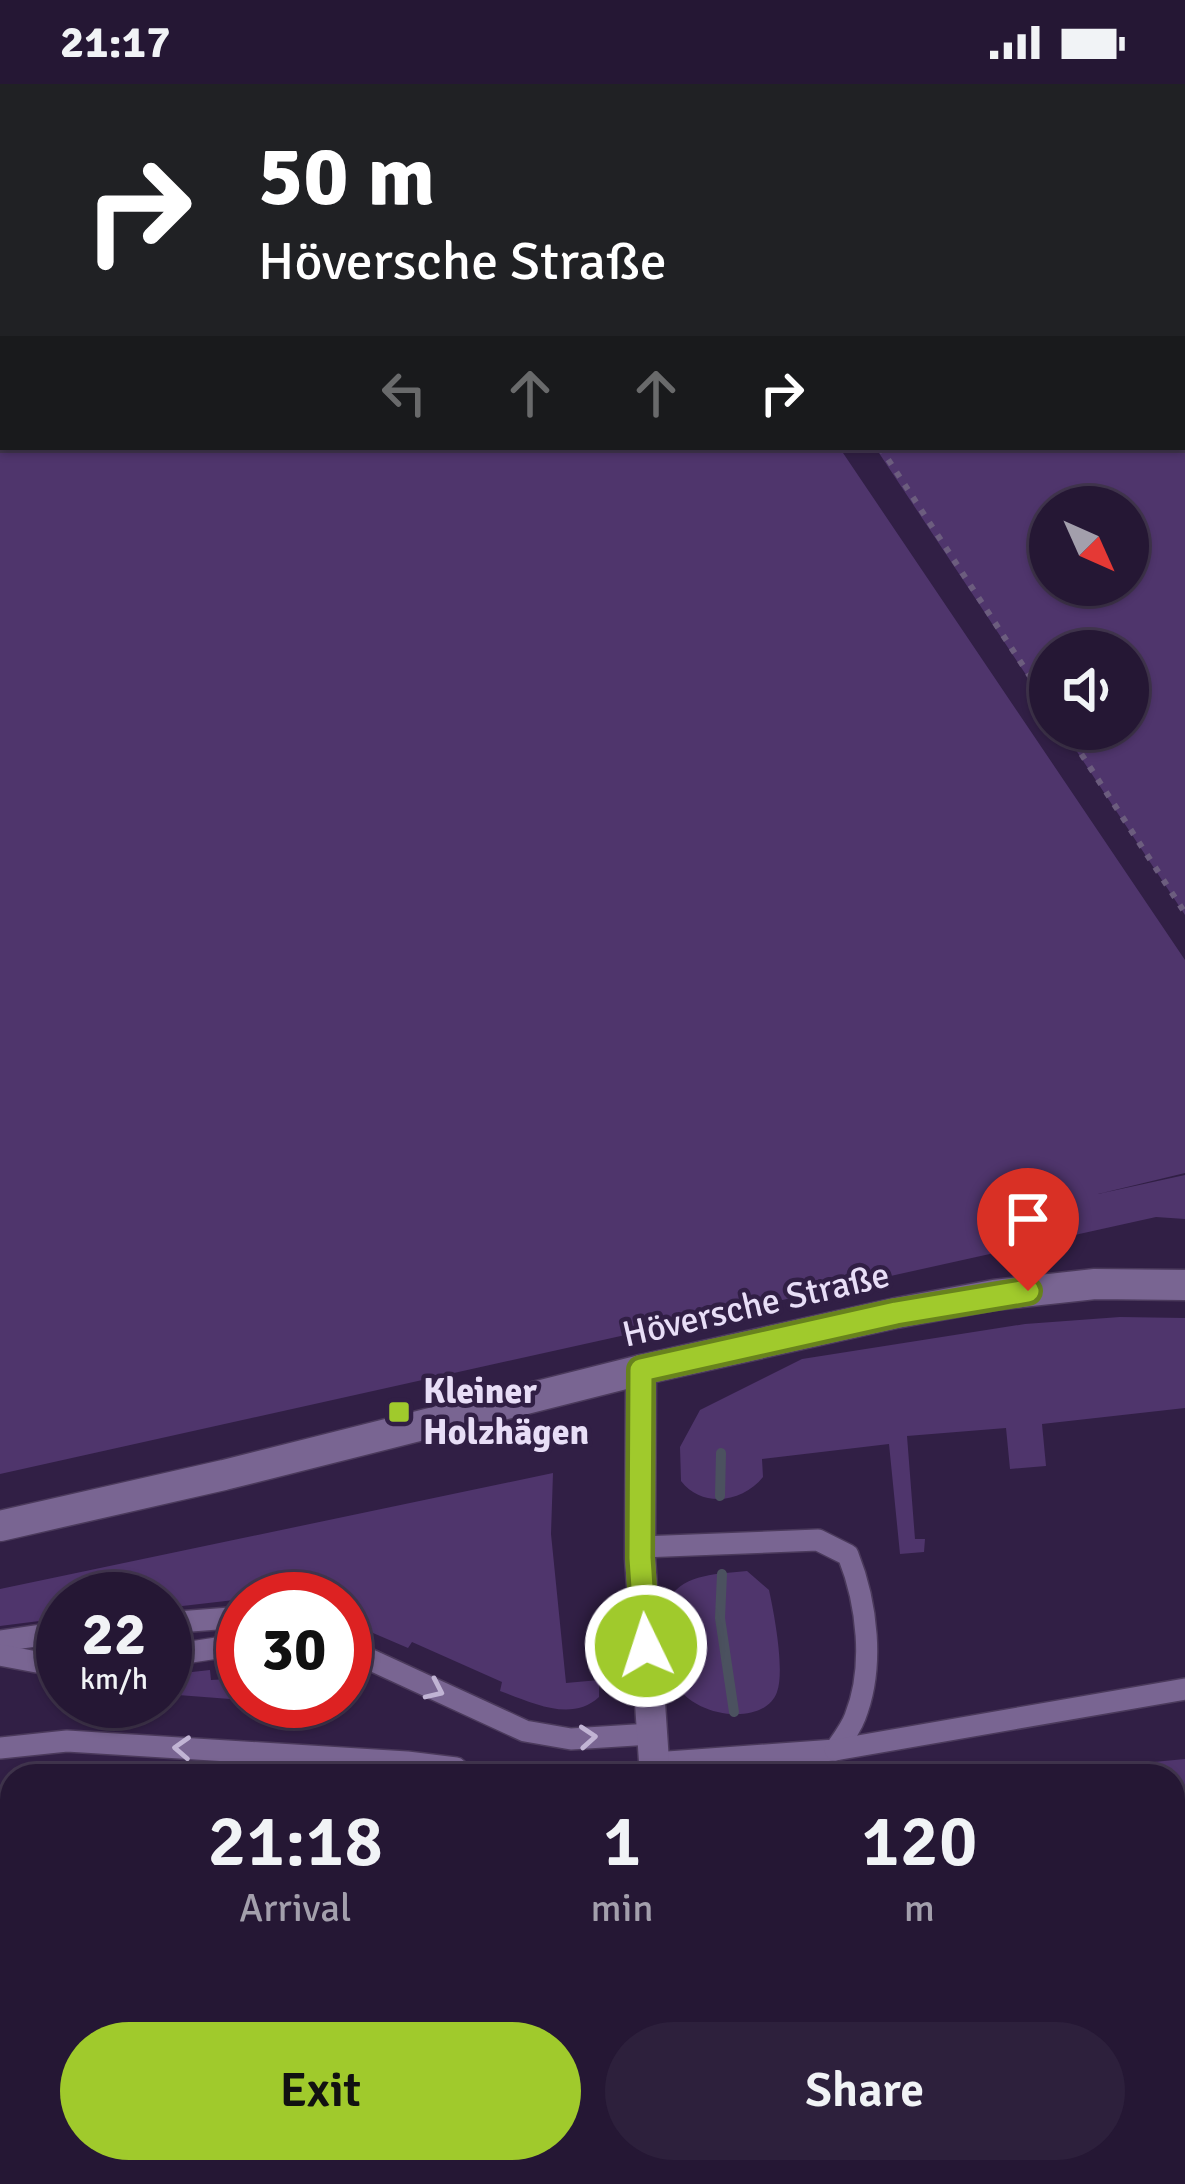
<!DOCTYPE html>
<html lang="en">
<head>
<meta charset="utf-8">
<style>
	:root { --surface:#251734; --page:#2d203c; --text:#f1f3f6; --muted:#a39fac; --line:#42364f; --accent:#a0ca2c }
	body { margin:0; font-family:Signika,sans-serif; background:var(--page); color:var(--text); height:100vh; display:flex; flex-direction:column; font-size:45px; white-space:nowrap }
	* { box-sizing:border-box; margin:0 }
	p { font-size:39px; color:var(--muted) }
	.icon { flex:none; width:66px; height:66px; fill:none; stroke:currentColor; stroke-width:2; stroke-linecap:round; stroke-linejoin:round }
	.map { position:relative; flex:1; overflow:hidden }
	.panel { position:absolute; left:0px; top:1680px; width:1185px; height:420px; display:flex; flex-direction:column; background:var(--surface); border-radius:36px 36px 0 0; box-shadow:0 3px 9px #0004,0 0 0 3px var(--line) }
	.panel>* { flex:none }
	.hud { position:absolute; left:0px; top:0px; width:1185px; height:366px; box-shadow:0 3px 9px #0004,0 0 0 3px var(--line); background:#202124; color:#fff; overflow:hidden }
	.needle { width:78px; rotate:135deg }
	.buttons { position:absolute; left:1029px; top:402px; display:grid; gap:24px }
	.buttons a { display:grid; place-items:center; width:120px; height:120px; border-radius:50%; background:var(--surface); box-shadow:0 3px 9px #0004,0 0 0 3px var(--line); font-size:60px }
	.speed { position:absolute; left:36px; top:1488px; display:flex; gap:24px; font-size:60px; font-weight:700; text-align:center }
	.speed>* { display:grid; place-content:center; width:156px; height:156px; border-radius:50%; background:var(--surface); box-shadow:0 3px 9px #0004,0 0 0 3px var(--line); line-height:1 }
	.speed small { font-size:30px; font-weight:400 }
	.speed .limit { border:18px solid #d22; background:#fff; color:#111 }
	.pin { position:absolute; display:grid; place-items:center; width:102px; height:102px; color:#fff; margin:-123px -51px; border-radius:50% 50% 50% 0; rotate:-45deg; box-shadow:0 0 12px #0007 }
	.pin .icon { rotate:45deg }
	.me { position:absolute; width:132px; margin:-66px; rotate:356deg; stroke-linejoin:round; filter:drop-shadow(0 0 9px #0008) }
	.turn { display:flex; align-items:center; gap:42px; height:252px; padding:0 60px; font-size:54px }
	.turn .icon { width:156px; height:156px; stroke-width:2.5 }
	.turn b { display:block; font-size:84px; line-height:102px }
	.lanes { display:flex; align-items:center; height:114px; padding:0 60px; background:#0003; justify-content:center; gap:60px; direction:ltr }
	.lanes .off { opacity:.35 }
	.eta { display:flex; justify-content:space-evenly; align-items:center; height:204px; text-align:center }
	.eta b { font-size:72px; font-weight:600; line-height:84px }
	.action { display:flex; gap:24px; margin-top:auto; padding:24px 60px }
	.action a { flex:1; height:138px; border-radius:72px; background:var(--accent); color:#111; font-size:48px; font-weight:600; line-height:138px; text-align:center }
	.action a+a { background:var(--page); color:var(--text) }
	.status { display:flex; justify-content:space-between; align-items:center; height:84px; padding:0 60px; background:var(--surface); direction:ltr }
	.status svg { height:33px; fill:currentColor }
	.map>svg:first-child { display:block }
	.green { fill:#4f356c; fill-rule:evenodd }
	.water { fill:#08141e; stroke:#4b515f; stroke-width:3 }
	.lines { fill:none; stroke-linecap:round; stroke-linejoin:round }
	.stream { stroke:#4b515f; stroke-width:10 }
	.service-casing { stroke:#4b3a5c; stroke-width:24 }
	.minor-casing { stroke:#4b3a5c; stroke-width:33 }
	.tertiary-casing { stroke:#4b3a5c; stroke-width:33 }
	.path { stroke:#6c5d7e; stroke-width:6; stroke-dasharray:6 9; stroke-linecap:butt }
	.service { stroke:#796592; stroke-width:21 }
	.minor { stroke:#796592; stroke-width:30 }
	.tertiary { stroke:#796592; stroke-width:30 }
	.oneway { stroke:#c1b4d4 }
	.route-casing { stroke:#68831d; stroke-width:30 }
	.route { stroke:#a0ca2c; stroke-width:21 }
	.poi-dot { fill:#a0ca2c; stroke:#311f45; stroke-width:4.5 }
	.labels { text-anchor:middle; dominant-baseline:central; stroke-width:9; stroke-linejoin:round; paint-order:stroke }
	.street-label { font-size:36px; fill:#e8def7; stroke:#311f45 }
	.poi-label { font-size:36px; font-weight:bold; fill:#e8def7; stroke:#311f45; text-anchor:start }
</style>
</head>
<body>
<div class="status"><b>21:17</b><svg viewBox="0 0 49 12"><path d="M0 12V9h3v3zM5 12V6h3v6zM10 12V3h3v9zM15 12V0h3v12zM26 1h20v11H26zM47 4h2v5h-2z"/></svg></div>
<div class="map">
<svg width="1185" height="2100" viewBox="0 0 1185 2100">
	<rect width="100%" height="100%" fill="#311f45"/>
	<g class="green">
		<polygon points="0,0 274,3 3,3 3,363 839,363 1185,876 1185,1089 1098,1110 1185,1091 1185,1135 1156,1133 0,1390"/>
		<path d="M1182,239L1185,240V831L1062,645H1128V567H1050V627L875,363H1182ZM1050,423H1128V501H1050Z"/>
		<path d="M1120,1233L1185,1234V1324L1042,1340L1046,1382L1010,1385L1006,1344L907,1352L915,1455H925L924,1468L900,1470L889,1360L762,1375L763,1393C743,1418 703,1425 681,1397L680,1363L700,1326L802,1275L1025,1240Z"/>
		<path d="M553,1389L551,1450L566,1599L599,1596V1613C571,1639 531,1618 500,1607L502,1598L412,1558L408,1564L345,1537V1515H243L165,1524V1515H63V1534L0,1542V1505Z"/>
		<path d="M747,1487L769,1506C774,1529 785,1586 777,1608C765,1643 692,1634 676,1599C666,1577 670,1540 669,1515C684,1489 720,1490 747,1487Z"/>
		<polygon points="230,1585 243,1585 243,1616 165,1610 165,1591 210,1586 211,1596 229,1595"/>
		<polygon points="1185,1675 1185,1703 1173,1704 1173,1692 1009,1692"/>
		<polygon points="1185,2042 1185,2100 746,2100 735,2088 1173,2088 1173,2044"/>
	</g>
	<polygon class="water" points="642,0 1185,0 1185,170 1182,3"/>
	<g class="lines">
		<g class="stream">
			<polyline points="720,1412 721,1369"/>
			<polyline points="722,1490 720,1534 734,1628"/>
			<polyline points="1173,2075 1185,2073"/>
			<polyline points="818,2088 835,2100"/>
			<polyline points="928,2100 1059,2091 1097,2094 1112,2088"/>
		</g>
		<defs>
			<g id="service">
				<path d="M641,1463L818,1456L848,1471C867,1519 875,1583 855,1633C851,1644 842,1656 835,1666L654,1679"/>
				<polyline points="165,1539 243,1533"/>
				<polyline points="0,1557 63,1548"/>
				<polyline points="345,1564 525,1647 571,1655 651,1650"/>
				<polyline points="0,1571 63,1583"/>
				<polyline points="165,1572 243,1560"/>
				<polyline points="0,1664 67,1657 407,1678 456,1684 463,1692"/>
				<polyline points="835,1666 1185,1605"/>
				<polyline points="0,1843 12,1843"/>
				<polyline points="489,2100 492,2088"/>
			</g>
			<g id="minor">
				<polyline points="641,1286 640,1474 655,1692"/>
				<polyline points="703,2088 711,2100"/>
			</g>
			<polyline id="tertiary" points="0,1442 224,1391 641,1286 896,1229 994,1211 1095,1200 1185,1201"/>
		</defs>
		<use href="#service" class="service-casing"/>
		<use href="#minor" class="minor-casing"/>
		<use href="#tertiary" class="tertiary-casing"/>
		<g class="path">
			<polyline points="300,0 306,3"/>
			<polyline points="546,0 556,3"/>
			<polyline points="486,3 489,0"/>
			<polyline points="1182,196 1185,197"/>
			<polyline points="880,363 1050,623"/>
			<polyline points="1065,645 1185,829"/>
			<polyline points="637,1237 639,1252"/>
			<polyline points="628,2088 629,2100"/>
		</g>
		<use href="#service" class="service"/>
		<use href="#minor" class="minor"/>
		<use href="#tertiary" class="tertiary"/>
	</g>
	<defs><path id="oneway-chevron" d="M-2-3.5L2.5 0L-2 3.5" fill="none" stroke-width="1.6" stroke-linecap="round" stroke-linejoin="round" transform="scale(3)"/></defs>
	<g class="oneway">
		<use href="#oneway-chevron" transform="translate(435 1606) rotate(25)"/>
		<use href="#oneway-chevron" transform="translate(588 1653) rotate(-4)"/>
		<use href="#oneway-chevron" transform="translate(182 1664) rotate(-177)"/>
	</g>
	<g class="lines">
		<defs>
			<polyline id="route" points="646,1562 640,1474 641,1286 896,1229 1028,1207"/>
		</defs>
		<use href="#route" class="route-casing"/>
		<use href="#route" class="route"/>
	</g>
	<rect class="poi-dot" x="387" y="1316" width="24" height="24" rx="6"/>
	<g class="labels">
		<g class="street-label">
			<text transform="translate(756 1221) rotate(-13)">Höversche Straße</text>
		</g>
		<g class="poi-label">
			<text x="423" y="1307">Kleiner<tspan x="423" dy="41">Holzhägen</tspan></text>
		</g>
	</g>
</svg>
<div class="buttons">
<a><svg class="needle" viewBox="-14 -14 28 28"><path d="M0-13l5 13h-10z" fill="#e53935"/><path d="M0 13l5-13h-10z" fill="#a39fac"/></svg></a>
<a><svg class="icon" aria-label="sound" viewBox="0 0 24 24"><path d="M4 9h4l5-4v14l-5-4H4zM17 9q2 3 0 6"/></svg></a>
</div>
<div class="speed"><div>22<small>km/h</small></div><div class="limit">30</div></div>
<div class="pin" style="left:1028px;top:1207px;background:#d93025"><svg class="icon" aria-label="arrive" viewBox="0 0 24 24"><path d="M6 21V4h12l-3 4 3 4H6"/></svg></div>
<svg class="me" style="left:646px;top:1562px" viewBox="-20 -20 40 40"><circle r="17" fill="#a0ca2c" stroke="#fff" stroke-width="3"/><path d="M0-11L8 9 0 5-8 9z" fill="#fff"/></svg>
<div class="hud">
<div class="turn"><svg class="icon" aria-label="right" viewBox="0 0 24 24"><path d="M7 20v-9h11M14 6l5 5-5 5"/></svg><div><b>50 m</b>Höversche Straße</div></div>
<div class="lanes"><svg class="icon off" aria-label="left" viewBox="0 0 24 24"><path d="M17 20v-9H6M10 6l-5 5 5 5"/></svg><svg class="icon off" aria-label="ahead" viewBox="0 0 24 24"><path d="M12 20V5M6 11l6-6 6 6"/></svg><svg class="icon off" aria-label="ahead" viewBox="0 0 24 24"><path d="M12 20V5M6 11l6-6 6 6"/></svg><svg class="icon" aria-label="right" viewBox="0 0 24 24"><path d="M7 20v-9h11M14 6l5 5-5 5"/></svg></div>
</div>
<section class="panel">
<div class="eta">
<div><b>21:18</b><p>Arrival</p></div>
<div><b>1</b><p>min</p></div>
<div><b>120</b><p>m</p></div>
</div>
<div class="action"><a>Exit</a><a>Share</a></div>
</section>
</div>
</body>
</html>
